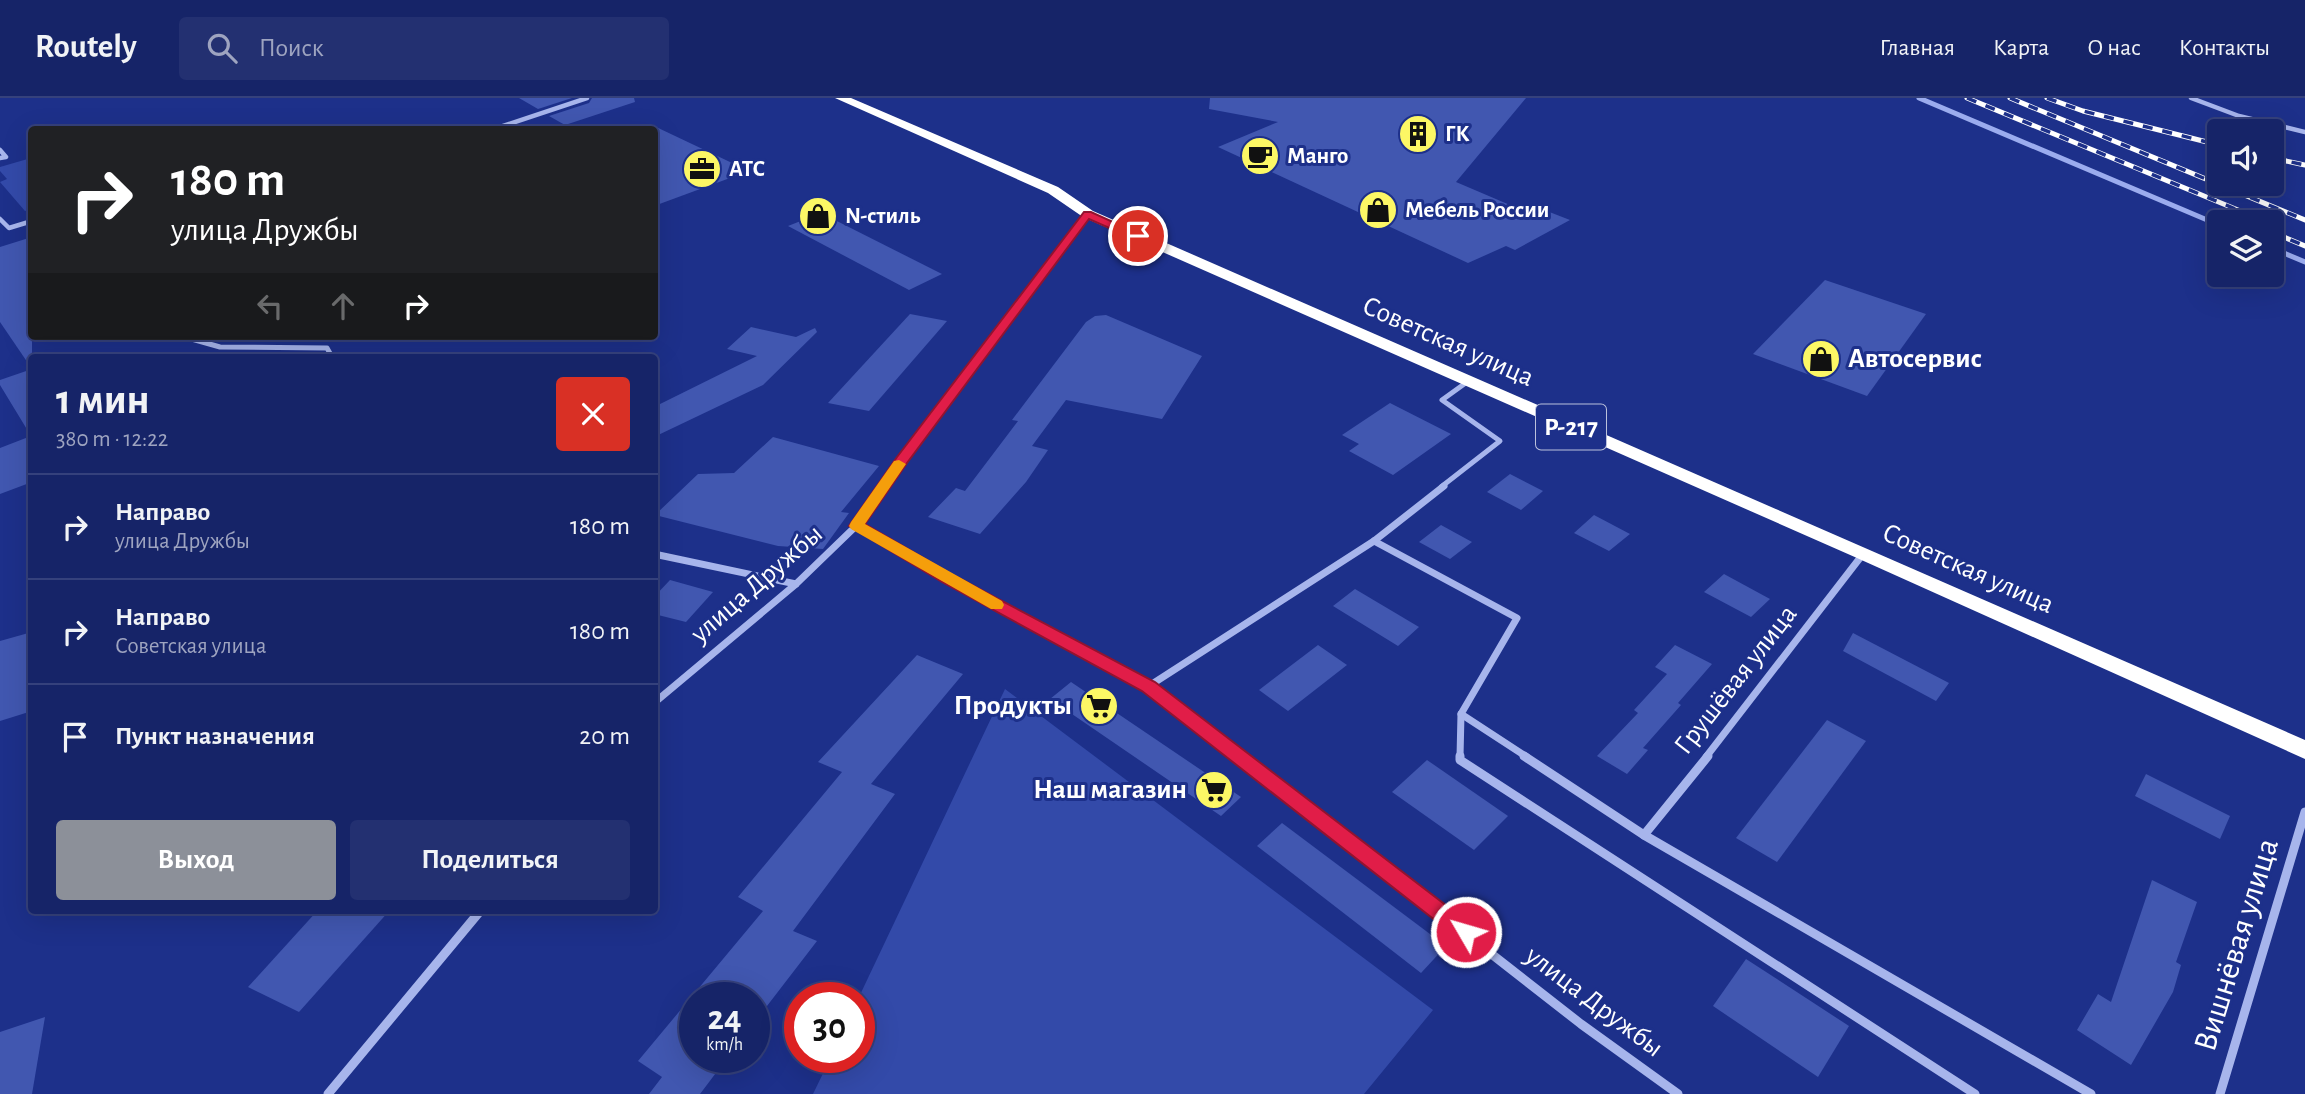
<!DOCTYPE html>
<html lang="ru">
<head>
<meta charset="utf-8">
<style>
	:root { --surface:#162468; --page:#233071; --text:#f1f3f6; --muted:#9ea4c0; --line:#35417c; --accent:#8c9099 }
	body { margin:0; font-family:"Alegreya Sans",sans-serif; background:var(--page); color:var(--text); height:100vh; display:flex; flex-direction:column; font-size:26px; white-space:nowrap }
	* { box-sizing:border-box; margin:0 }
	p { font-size:23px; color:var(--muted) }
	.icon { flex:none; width:38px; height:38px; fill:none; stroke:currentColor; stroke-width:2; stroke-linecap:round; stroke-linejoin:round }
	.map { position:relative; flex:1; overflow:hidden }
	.sheet { position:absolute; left:28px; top:256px; width:630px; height:560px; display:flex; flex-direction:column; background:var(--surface); border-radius:7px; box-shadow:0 7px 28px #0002,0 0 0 2px var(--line) }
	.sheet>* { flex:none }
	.guide { position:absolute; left:28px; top:28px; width:630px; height:214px; border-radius:7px; box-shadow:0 7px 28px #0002,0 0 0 2px var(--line); background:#202124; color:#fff; overflow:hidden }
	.fabs { position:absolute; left:2207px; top:21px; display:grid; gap:14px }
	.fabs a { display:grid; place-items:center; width:77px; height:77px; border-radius:7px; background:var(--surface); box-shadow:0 7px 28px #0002,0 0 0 2px var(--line); font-size:35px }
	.speed { position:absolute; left:679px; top:884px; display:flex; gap:14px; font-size:35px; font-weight:700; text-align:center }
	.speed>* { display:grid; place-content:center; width:91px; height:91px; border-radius:50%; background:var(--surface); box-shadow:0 7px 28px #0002,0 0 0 2px var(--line); line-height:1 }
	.speed small { font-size:18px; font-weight:400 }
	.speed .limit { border:10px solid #d22; background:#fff; color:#111 }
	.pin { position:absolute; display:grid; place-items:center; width:60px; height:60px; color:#fff; margin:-30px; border:4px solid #fff; border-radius:50%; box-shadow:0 2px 7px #0007 }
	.me { position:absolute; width:77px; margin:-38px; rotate:308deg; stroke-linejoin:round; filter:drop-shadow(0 0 5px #0008) }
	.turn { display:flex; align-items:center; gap:24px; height:147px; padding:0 28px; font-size:32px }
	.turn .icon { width:91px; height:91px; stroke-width:2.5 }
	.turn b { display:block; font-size:49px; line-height:60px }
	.lanes { display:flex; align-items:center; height:66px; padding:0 28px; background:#0003; justify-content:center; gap:35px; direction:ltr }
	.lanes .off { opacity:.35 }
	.round { display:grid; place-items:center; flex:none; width:74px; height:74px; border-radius:7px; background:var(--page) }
	.summary { display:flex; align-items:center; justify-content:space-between; height:119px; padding:0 28px }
	h1 { font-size:42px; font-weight:600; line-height:52px }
	.button { display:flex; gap:14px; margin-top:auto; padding:14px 28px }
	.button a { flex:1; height:80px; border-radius:7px; background:var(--accent); color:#fff; font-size:28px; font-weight:600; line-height:80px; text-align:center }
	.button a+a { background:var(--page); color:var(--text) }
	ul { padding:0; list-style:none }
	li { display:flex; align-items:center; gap:21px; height:105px; padding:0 28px; border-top:2px solid var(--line) }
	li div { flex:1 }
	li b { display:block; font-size:26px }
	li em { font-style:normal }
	header { display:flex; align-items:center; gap:42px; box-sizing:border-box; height:98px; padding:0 35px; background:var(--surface); border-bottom:2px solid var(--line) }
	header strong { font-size:33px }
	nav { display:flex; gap:38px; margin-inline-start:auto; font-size:24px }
	.search { width:490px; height:63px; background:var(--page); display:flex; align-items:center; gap:18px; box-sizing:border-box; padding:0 24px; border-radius:7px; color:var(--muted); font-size:26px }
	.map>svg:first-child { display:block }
	.green { fill:#334aa9 }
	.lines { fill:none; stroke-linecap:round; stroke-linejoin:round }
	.stream { stroke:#9bacee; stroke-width:5 }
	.building { fill:#4157b0 }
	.street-far3 { stroke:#a7b5ec; stroke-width:4.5 }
	.street-far2 { stroke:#a7b5ec; stroke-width:5 }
	.street-far1 { stroke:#a7b5ec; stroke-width:7 }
	.street { stroke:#a7b5ec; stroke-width:9 }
	.highway { fill:#fff; fill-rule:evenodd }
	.rail-casing { stroke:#fff; stroke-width:5 }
	.rail { stroke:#1d308a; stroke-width:3.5; stroke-dasharray:10; stroke-linecap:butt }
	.route { fill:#e11d48; stroke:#92132f; stroke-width:2 }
	.slow { fill:#f59e0b }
	.labels { text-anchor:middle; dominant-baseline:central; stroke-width:6; stroke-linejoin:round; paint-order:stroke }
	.far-poi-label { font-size:23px; font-weight:bold; fill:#fff; stroke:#1d308a; text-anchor:start }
	.shield { fill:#1d308a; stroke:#bbc1dc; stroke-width:2 }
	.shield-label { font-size:26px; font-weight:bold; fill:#fff }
	.street-label { font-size:28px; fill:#fff; stroke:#1d308a }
	.poi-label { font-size:28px; font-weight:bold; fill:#fff; stroke:#1d308a; text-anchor:end }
	.near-street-label { font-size:33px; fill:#fff; stroke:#1d308a }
</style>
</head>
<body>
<header>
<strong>Routely</strong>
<div class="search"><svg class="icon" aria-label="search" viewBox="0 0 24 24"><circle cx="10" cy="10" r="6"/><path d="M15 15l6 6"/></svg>Поиск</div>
<nav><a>Главная</a><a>Карта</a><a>О нас</a><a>Контакты</a></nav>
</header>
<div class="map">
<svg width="2305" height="996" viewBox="0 0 2305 996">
	<rect width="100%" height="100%" fill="#1d308a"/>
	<g class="green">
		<polygon points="31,60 31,111 25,113 0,84 7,81 0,73 0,69"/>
		<polygon points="1005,591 1433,912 1364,996 813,996 831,959 859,959 859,899"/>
	</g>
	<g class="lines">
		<g class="stream">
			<polyline points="1919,0 2219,127"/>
			<polyline points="2272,150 2305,164"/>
		</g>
	</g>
	<g class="building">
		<polygon points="519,0 572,0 538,11"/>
		<polygon points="592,0 634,0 635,4 565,27 549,18 589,5"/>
		<polygon points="1210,0 1526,0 1456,84 1524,113 1534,108 1570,122 1515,152 1506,148 1468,165 1218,49 1278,24 1209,11"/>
		<polygon points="654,28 749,73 654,108"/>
		<polygon points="821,115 942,176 909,192 788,128"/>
		<polygon points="32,139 32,271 0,224 0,149"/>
		<polygon points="1825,182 1926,216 1867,298 1753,256"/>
		<polygon points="910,216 947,223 869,313 828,305"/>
		<polygon points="1106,217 1202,258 1162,321 1066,302 1032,348 1048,352 1026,384 980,436 928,419 956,390 965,393 1018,323 1012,322 1086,224 1095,218"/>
		<polygon points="751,229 796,239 815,230 817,234 763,287 654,339 654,309 757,258 727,251"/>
		<polygon points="32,271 32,384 0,396 0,350 31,338 0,287 0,282"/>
		<polygon points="1390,305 1451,336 1393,377 1349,353 1359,346 1342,337"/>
		<polygon points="773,339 879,368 841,414 849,415 823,451 778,448 655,417 698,376 734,375"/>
		<polygon points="1510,376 1543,393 1521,412 1487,394"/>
		<polygon points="1594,417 1630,436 1609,453 1574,435"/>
		<polygon points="1441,427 1472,444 1450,461 1419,444"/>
		<polygon points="1724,476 1770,501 1751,519 1704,494"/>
		<polygon points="670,482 713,494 686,524 654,516 654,499"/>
		<polygon points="1355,491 1419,529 1398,548 1333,508"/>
		<polygon points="32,534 32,613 0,623 0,543"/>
		<polygon points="1853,535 1949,585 1936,603 1843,553"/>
		<polygon points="1318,547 1347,567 1288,613 1259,592"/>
		<polygon points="1675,547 1712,566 1678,605 1681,607 1643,650 1648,652 1627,676 1597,658 1638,615 1634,612 1667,576 1655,569"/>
		<polygon points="917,557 963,576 871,686 895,696 793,833 817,843 754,925 754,900 695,900 695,959 728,959 700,996 649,996 662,979 638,963 763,813 738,799 842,674 818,664"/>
		<polygon points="1071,584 1241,699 1221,718 1050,601"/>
		<polygon points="1827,622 1866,643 1777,764 1736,740"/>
		<polygon points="1427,662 1508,718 1474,752 1392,694"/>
		<polygon points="2146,676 2230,718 2220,741 2135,698"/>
		<polygon points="1282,725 1446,848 1421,875 1257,748"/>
		<polygon points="2152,782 2197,804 2176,864 2181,867 2173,894 2131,967 2077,932 2098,896 2111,904"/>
		<polygon points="318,812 390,812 299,914 248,889"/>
		<polygon points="1746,861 1849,928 1818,979 1713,908"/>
		<polygon points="45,919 32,996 0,996 0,934"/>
	</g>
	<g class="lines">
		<g class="street-far3">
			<polyline points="2191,0 2239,18 2305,34"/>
			<polyline points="491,32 587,0"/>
			<polyline points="0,52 6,59 0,60"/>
			<polyline points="0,121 9,130 32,123"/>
			<polyline points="1044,174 1088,116"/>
		</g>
		<g class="street-far2">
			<polyline points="181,238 220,249 327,250 332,259"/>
			<polyline points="883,389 1046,172"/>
			<polyline points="1441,389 1500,343 1442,302 1467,284"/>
		</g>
		<g class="street-far1">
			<polyline points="856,428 947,481 1149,588 1240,659"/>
			<polyline points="1374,443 1517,520 1461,616 1527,659"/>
			<polyline points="654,456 796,486"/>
			<polyline points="1149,588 1374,443 1444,388"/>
			<polyline points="654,605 796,486 856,428 884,388"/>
			<polyline points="1460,659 1461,616"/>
			<polyline points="1706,659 1863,456"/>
		</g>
		<g class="street">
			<polyline points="1238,658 1581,926 1678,996"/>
			<polyline points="1460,658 1460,662 1975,996"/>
			<polyline points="1524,658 1644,737 2091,996"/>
			<polyline points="1644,737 1708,658"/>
			<polyline points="328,996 481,812"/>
			<polyline points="2220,996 2305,714"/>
		</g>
		<polygon class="highway" points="835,0 851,0 1058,89 1093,113 2305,642 2305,661 1857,460 1083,119 1048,95"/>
		<defs>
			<g id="rail">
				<polyline points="1967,0 2267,124"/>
				<polyline points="2010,0 2305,122"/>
				<polyline points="2047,0 2083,13 2219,47"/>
				<polyline points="2272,60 2305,67"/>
				<polyline points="2272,134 2305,148"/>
			</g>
		</defs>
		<use href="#rail" class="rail-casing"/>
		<use href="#rail" class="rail"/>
	</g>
	<polygon class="route" points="1084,114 1091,114 1144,138 1134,141 1089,121 907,365 865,426 953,477 1155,584 1473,828 1476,834 1473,841 1466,843 1459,841 1142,593 942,484 849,428 897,359"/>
	<polygon class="slow" points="899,362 906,366 865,426 1002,503 1004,507 1002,511 991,511 851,431 849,428 851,424 894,363"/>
	<defs>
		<symbol id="building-disc" viewBox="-11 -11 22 22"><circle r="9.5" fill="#fcf765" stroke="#1d308a"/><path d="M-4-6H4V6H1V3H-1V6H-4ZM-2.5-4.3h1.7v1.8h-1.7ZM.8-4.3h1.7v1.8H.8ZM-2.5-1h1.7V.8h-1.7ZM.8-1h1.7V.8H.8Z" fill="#111"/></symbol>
		<symbol id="cafe-disc" viewBox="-11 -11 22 22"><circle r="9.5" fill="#fcf765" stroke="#1d308a"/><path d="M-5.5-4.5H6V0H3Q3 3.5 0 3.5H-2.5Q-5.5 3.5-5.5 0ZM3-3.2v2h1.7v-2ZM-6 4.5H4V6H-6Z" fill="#111"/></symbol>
		<symbol id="office-disc" viewBox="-11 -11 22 22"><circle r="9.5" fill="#fcf765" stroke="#1d308a"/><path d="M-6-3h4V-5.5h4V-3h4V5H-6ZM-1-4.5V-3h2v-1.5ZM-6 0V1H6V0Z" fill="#111"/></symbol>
		<symbol id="shop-disc" viewBox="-11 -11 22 22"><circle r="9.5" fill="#fcf765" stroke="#1d308a"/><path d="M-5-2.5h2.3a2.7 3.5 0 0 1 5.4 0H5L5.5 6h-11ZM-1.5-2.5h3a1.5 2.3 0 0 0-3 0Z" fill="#111"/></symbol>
		<symbol id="supermarket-disc" viewBox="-11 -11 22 22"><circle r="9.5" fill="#fcf765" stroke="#1d308a"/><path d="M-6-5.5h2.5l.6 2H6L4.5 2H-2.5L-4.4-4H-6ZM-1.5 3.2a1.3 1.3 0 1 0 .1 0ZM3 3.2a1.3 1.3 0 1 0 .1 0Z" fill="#111"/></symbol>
	</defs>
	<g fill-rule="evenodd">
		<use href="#building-disc" x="1396" y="14" width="44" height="44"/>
		<use href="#cafe-disc" x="1238" y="36" width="44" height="44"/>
		<use href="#office-disc" x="680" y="49" width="44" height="44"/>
		<use href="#shop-disc" x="1356" y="90" width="44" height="44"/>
		<use href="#shop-disc" x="796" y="96" width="44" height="44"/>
		<use href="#shop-disc" x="1799" y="239" width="44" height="44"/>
		<use href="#supermarket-disc" x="1077" y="586" width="44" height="44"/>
		<use href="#supermarket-disc" x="1192" y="670" width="44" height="44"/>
	</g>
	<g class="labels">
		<g class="far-poi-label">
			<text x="1445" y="36">ГК</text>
			<text x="1287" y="58">Манго</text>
			<text x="729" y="71">АТС</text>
			<text x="1405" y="112">Мебель России</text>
			<text x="845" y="118">N-стиль</text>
		</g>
		<rect class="shield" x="1536" y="306.5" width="70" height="45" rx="5"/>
		<g class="shield-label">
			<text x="1571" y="329">Р-217</text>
		</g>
		<g class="street-label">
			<text transform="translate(1448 244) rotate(24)">Советская улица</text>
			<text transform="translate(1968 471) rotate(24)">Советская улица</text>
			<text transform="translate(757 486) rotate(-41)">улица Дружбы</text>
			<text transform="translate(1736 582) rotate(-52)">Грушёвая улица</text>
			<text transform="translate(1594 904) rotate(37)">улица Дружбы</text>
		</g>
		<g class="poi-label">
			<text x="1848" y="261" text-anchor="start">Автосервис</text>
			<text x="1072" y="608">Продукты</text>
			<text x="1187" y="692">Наш магазин</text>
		</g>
		<g class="near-street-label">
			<text transform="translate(2237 847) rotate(-73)">Вишнёвая улица</text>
		</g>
	</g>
</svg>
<div class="fabs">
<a><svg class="icon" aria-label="sound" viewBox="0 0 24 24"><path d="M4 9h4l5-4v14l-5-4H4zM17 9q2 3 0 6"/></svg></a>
<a><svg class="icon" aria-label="layers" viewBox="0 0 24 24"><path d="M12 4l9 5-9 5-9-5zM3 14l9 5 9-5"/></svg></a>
</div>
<div class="speed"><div>24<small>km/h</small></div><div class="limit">30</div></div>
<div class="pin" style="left:1138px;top:138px;background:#d93025"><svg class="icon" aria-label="arrive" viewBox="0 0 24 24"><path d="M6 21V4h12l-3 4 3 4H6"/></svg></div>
<svg class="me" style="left:1466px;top:834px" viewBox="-20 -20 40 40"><circle r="17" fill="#e11d48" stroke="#fff" stroke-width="3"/><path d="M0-11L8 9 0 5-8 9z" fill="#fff"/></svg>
<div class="guide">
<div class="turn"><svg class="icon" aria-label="right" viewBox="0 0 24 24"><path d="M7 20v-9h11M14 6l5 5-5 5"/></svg><div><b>180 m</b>улица Дружбы</div></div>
<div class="lanes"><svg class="icon off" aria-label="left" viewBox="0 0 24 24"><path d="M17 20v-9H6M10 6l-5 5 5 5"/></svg><svg class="icon off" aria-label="ahead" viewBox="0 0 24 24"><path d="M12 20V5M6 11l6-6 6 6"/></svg><svg class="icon" aria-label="right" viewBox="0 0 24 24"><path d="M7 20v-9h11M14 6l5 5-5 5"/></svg></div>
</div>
<section class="sheet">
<div class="summary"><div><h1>1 мин</h1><p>380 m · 12:22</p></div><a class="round" style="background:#d93025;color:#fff"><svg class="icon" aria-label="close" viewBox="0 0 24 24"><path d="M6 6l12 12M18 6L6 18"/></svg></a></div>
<ul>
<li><svg class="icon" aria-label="right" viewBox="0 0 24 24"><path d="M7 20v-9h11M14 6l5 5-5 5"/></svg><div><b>Направо</b><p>улица Дружбы</p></div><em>180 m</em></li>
<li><svg class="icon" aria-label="right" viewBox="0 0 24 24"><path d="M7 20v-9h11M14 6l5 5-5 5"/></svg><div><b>Направо</b><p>Советская улица</p></div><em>180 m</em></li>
<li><svg class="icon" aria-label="arrive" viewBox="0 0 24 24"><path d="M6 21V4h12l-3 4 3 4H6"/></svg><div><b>Пункт назначения</b></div><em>20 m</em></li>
</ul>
<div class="button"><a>Выход</a><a>Поделиться</a></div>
</section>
</div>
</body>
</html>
